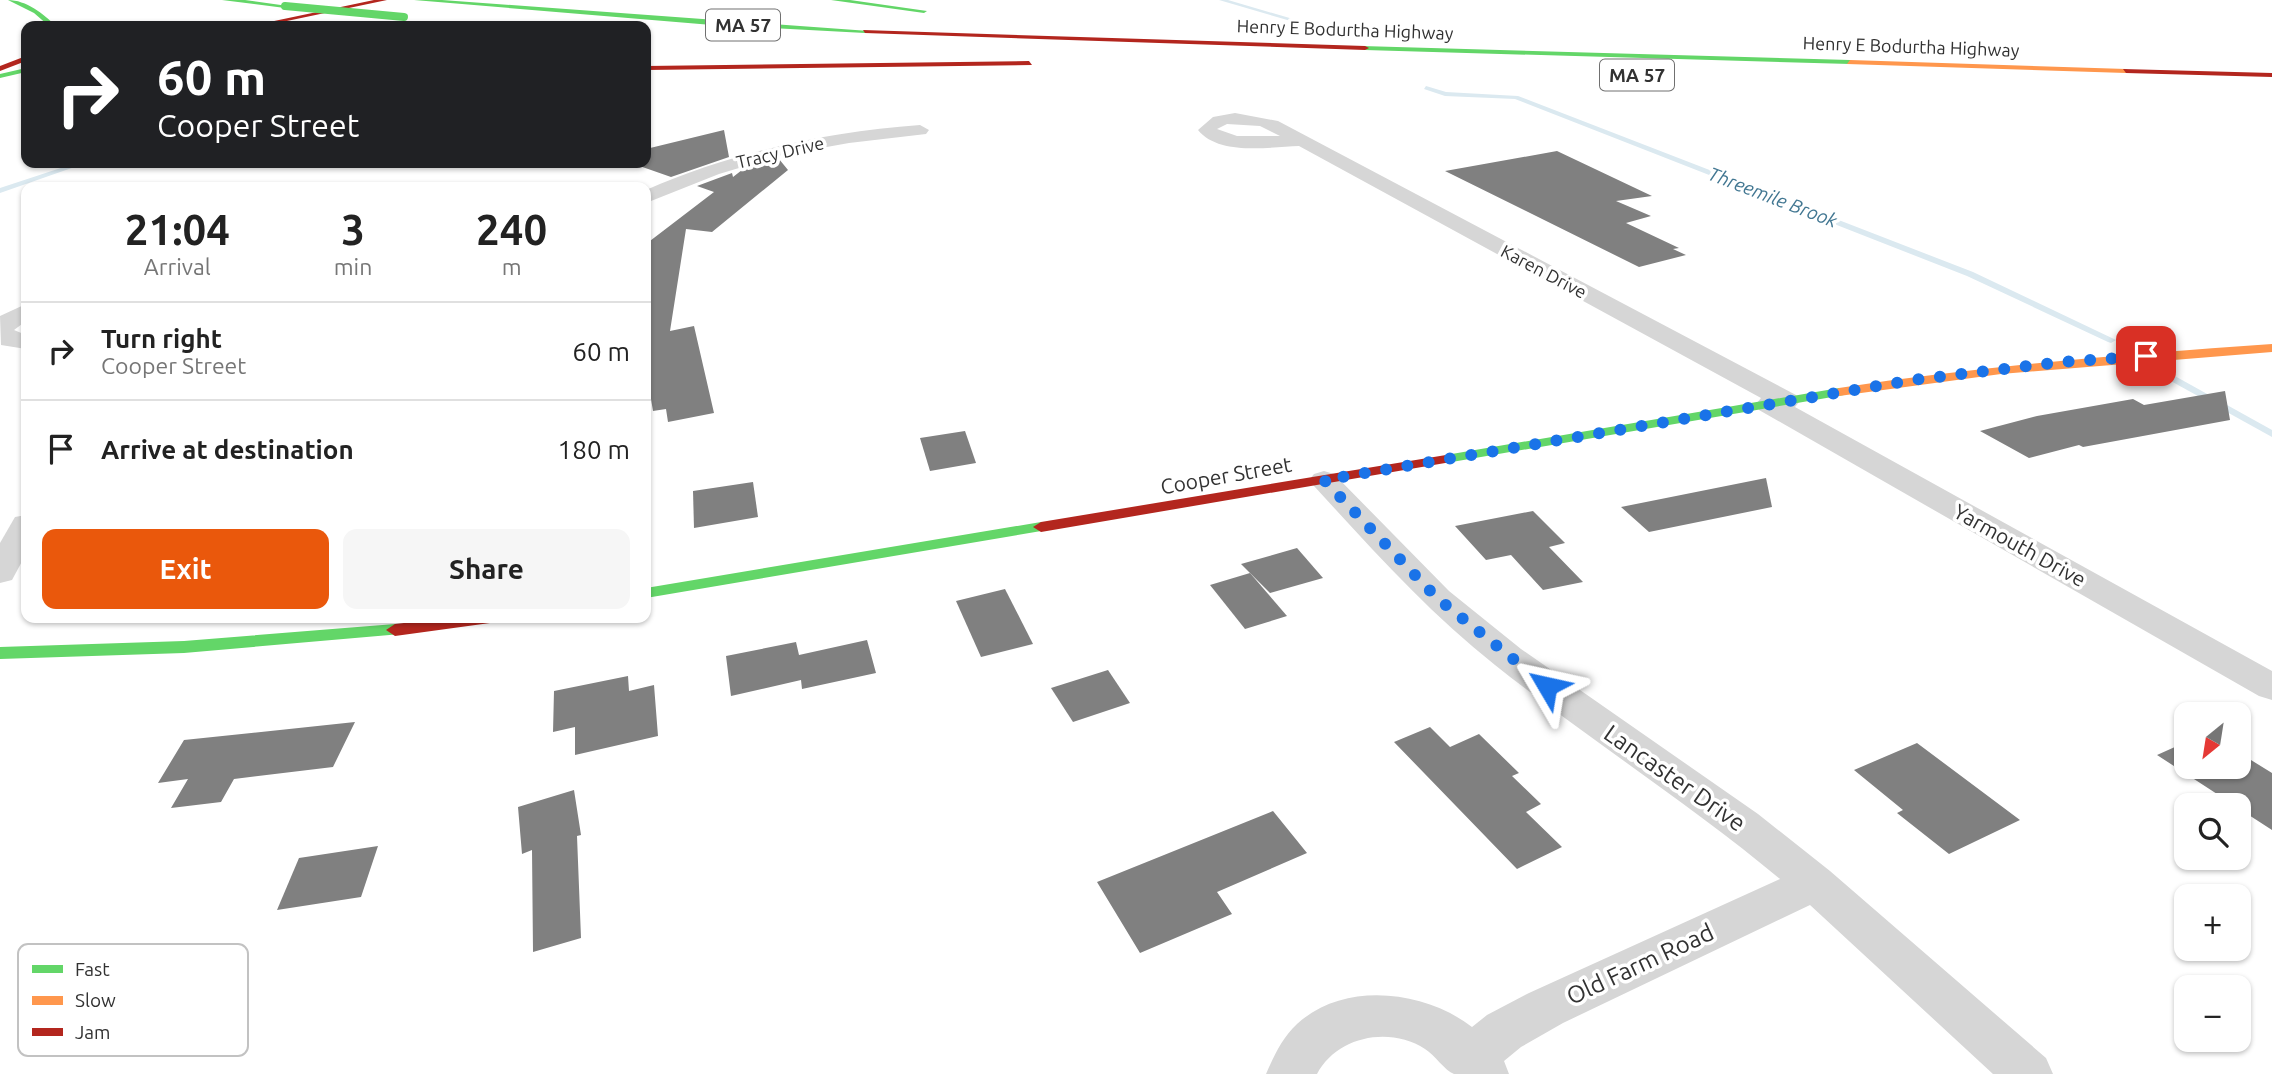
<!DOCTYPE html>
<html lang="en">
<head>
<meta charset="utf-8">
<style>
	:root { --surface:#fff; --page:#f6f6f6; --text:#222; --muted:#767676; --line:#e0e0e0; --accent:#ea580c }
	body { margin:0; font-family:Ubuntu,sans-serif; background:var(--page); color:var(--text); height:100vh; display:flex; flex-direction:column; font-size:26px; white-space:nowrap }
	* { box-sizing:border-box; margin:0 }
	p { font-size:23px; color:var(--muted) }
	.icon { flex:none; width:38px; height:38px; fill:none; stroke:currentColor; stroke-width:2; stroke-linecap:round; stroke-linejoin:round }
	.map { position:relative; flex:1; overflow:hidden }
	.panel { position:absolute; left:21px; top:182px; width:630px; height:441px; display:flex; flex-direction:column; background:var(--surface); border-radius:14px; box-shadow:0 2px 5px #0004 }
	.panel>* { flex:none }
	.hud { position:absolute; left:21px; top:21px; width:630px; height:147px; border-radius:14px; box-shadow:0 2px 5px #0004; background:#202124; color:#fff; overflow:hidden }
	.needle { width:46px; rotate:210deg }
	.fabs { position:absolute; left:2174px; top:702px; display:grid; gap:14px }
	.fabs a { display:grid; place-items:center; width:77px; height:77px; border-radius:14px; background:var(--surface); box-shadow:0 2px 5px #0004; font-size:35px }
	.pin { position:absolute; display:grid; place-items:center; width:60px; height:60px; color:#fff; margin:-30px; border-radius:14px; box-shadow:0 4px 10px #0006 }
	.me { position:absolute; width:77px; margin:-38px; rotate:306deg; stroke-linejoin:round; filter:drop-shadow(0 0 5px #0008) }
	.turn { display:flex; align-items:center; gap:24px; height:147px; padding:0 21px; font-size:32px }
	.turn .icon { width:91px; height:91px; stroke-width:2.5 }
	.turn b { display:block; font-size:49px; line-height:60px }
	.eta { display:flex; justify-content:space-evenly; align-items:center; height:119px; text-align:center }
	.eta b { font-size:42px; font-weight:600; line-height:49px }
	.primary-button { display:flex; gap:14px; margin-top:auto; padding:14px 21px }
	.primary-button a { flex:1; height:80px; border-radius:14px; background:var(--accent); color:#fff; font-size:28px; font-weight:600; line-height:80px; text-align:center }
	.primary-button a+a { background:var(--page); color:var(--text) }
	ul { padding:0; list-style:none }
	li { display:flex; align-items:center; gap:21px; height:98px; padding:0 21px; border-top:2px solid var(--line) }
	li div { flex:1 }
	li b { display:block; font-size:26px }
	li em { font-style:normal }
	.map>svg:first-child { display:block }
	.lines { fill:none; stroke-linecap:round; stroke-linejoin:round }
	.stream { fill:#dbe9f0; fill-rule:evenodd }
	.building { fill:#808080 }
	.street { fill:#d6d6d6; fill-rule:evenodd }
	.fast { fill:#63d668; fill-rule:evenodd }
	.slow { fill:#ff974d; fill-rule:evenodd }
	.jam { fill:#b3261e; fill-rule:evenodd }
	.fast-bridge { stroke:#63d668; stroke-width:8 }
	.route { stroke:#1a73e8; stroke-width:12; stroke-dasharray:0 21.6 }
	.labels { text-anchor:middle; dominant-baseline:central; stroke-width:7; stroke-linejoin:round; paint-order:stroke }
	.far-street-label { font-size:18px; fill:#323232; stroke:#fff }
	.shield { fill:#fff; stroke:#707070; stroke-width:2 }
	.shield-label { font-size:19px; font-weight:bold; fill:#323232 }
	.far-water-label { font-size:19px; font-style:italic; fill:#427792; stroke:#fff }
	.street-label { font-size:21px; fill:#323232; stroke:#fff }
	.near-street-label { font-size:24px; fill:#323232; stroke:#fff }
	.key { fill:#fff; stroke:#c2c2c2; stroke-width:2 }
	.key-label { font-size:19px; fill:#323232 }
</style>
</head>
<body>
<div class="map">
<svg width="2272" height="1074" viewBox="0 0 2272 1074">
	<rect width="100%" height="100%" fill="#fff"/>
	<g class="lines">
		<g class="stream">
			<polygon points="1219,0 1228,0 1344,34 1339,35"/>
			<polygon points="1426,86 1446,92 1518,96 1973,272 2116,340 2111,343 2108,342 1967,276 1515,99 1445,96 1424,89"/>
			<polygon points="76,163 86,163 0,193 0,188"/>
			<polygon points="2173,375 2272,430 2272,437 2169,380 2168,378"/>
		</g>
	</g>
	<g class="building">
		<polygon points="724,130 729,157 671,177 631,163 646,163 646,149"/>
		<polygon points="1557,151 1652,196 1616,201 1651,216 1626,223 1679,248 1673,249 1686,255 1639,267 1445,171"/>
		<polygon points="779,159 788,170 712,232 686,229 670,331 694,326 714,413 668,422 666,409 653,411 646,369 646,244 714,192 697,186 732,173 733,177 742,170"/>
		<polygon points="2225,391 2230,420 2083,447 2079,445 2029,458 1980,431 2037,416 2133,399 2144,405"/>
		<polygon points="965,431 976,463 930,471 920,438"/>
		<polygon points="1766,478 1772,507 1649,532 1621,507"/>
		<polygon points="753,482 758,517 694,528 693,491"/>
		<polygon points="1533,511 1565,543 1549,547 1583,582 1543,590 1511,555 1486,560 1455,526"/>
		<polygon points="1297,548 1323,578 1270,593 1241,564"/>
		<polygon points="1250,573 1287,616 1245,629 1210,585"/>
		<polygon points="1005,589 1033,644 981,657 956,601"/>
		<polygon points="867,640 876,673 802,689 801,680 731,696 726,656 796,642 799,655"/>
		<polygon points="1108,670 1130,703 1073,722 1051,688"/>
		<polygon points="628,676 629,691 654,685 658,736 575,755 575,727 553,732 554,691"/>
		<polygon points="355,722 333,767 234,779 221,802 171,808 188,779 158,783 184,740"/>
		<polygon points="1430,727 1450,747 1479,734 1519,773 1512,776 1541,804 1526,812 1562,847 1517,869 1394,742"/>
		<polygon points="2186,742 2186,766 2238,766 2238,752 2272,773 2272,830 2238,808 2238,805 2234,805 2157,755"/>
		<polygon points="1917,743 2020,820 1949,854 1897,813 1903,810 1854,770"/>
		<polygon points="574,790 581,835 577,836 581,938 533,952 532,850 522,854 518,807"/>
		<polygon points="1273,811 1307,853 1217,892 1232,914 1140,953 1097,882"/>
		<polygon points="378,846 361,897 277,910 299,858"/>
	</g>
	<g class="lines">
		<g class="street">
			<path d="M1235,113L1278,121L1796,395L1800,401L1795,407L2272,671V700L2259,696L1759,410L1756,404L1761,398L1299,146C1269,147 1219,156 1198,130L1213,117ZM1227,124L1260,126L1280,136H1237L1217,129Z"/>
			<path d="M920,125L929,130L926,134L849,143L782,155L719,174L646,203V190C734,152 825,132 920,125Z"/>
			<polygon points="26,304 26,321 14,330 26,335 26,349 1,345 0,316"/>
			<path d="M1324,471L1334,474L1449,591L1521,649L1758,814L1830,871L2046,1058L2053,1074H1993L1810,905L1563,1023L1521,1047L1504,1061L1509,1074C1496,1074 1465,1074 1454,1074C1445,1071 1435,1055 1425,1049C1390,1026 1337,1036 1317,1074H1266C1274,1056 1282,1038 1297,1024C1344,981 1424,990 1472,1027L1487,1015L1529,993L1780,879C1689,803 1588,739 1495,665C1428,612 1372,549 1314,486L1309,480L1314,474Z"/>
			<polygon points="26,515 26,554 12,580 0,583 0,543 15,517"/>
		</g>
		<g class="fast">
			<path d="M8,0C26,0 44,14 56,26H49L34,13Z"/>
			<polygon points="222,0 245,0 288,6 285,8"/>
			<polygon points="414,0 442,0 869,31 865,33 712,25"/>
			<polygon points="831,0 850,0 927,11 924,13"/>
			<polygon points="1362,46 1850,60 1854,62 1850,64 1365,50"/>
			<polygon points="26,68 26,72 0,78 0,74"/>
			<polygon points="1839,388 1844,389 1844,395 1446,463 1439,459 1446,455"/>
			<polygon points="1041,522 1049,527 1047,530 646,598 646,588"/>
			<polygon points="395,624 404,630 401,634 184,653 0,659 0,647 184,641"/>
		</g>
		<g class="slow">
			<polygon points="1850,60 2126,69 2130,71 2126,73 1847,64"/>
			<path d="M2272,344V352L2001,374L1839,396L1832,392L1839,388C1983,366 2127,354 2272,344Z"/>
		</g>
		<g class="jam">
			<polygon points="374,0 387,0 263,26 251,26"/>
			<polygon points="863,30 1365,46 1369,48 1365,50 865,33"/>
			<polygon points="26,56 26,61 0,71 0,66"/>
			<polygon points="1029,61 1032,65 646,70 646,66"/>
			<polygon points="2123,69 2272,73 2272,77 2126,73"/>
			<polygon points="1446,455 1451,456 1453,459 1451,462 1041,532 1033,527 1041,522"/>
			<polygon points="448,618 499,618 490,623 395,636 386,630 395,624"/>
		</g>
		<polyline class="fast-bridge" points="285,6 404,17"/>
	</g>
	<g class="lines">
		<polyline class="route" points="1547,686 1437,598 1324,480 1913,380 2061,362 2146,356"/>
	</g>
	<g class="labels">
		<g class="far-street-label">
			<text transform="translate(1345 29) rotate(2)">Henry E Bodurtha Highway</text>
			<text transform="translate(1911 46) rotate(2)">Henry E Bodurtha Highway</text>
			<text transform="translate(780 152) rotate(-13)">Tracy Drive</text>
			<text transform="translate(1544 271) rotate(28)">Karen Drive</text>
		</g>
		<g class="shield">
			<rect x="706" y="9.5" width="74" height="31" rx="5"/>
			<rect x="1600" y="59.5" width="74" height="31" rx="5"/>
		</g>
		<g class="shield-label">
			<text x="743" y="25">MA 57</text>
			<text x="1637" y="75">MA 57</text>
		</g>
		<g class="far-water-label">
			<text transform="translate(1773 197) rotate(21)">Threemile Brook</text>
		</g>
		<g class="street-label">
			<text transform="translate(1226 475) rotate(-10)">Cooper Street</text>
			<text transform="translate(2020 545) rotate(29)">Yarmouth Drive</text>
		</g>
		<g class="near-street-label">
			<text transform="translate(1675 778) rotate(35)">Lancaster Drive</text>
			<text transform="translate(1640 964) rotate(-25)">Old Farm Road</text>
		</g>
	</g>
	<rect x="18" y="944" width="230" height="112" rx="10" class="key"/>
	<rect x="32" y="965" width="31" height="8" fill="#63d668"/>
	<rect x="32" y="996" width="31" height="9" fill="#ff974d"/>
	<rect x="32" y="1028" width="31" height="8" fill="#b3261e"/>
	<g class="key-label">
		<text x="75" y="976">Fast</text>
		<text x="75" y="1007">Slow</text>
		<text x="75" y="1039">Jam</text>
	</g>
</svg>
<div class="fabs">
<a><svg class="needle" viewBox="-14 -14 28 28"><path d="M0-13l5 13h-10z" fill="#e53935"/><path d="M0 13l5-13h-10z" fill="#767676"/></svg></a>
<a><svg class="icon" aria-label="search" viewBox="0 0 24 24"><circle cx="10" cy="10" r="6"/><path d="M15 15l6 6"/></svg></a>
<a>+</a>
<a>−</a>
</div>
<div class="pin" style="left:2146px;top:356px;background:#d93025"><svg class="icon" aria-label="arrive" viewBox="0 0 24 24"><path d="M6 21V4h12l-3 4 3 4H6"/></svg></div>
<svg class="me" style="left:1547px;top:686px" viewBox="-20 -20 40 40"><path d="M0-17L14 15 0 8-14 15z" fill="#1a73e8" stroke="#fff" stroke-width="4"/></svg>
<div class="hud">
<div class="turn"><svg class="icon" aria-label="right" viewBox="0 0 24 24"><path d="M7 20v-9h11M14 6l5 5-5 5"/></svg><div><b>60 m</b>Cooper Street</div></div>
</div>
<section class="panel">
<div class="eta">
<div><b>21:04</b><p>Arrival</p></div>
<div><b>3</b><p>min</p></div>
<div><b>240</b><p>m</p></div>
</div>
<ul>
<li><svg class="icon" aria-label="right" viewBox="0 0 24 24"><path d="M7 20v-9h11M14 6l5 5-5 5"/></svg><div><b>Turn right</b><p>Cooper Street</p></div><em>60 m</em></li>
<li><svg class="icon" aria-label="arrive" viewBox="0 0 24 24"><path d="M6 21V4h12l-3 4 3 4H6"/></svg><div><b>Arrive at destination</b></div><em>180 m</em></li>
</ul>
<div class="primary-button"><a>Exit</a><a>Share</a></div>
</section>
</div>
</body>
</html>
